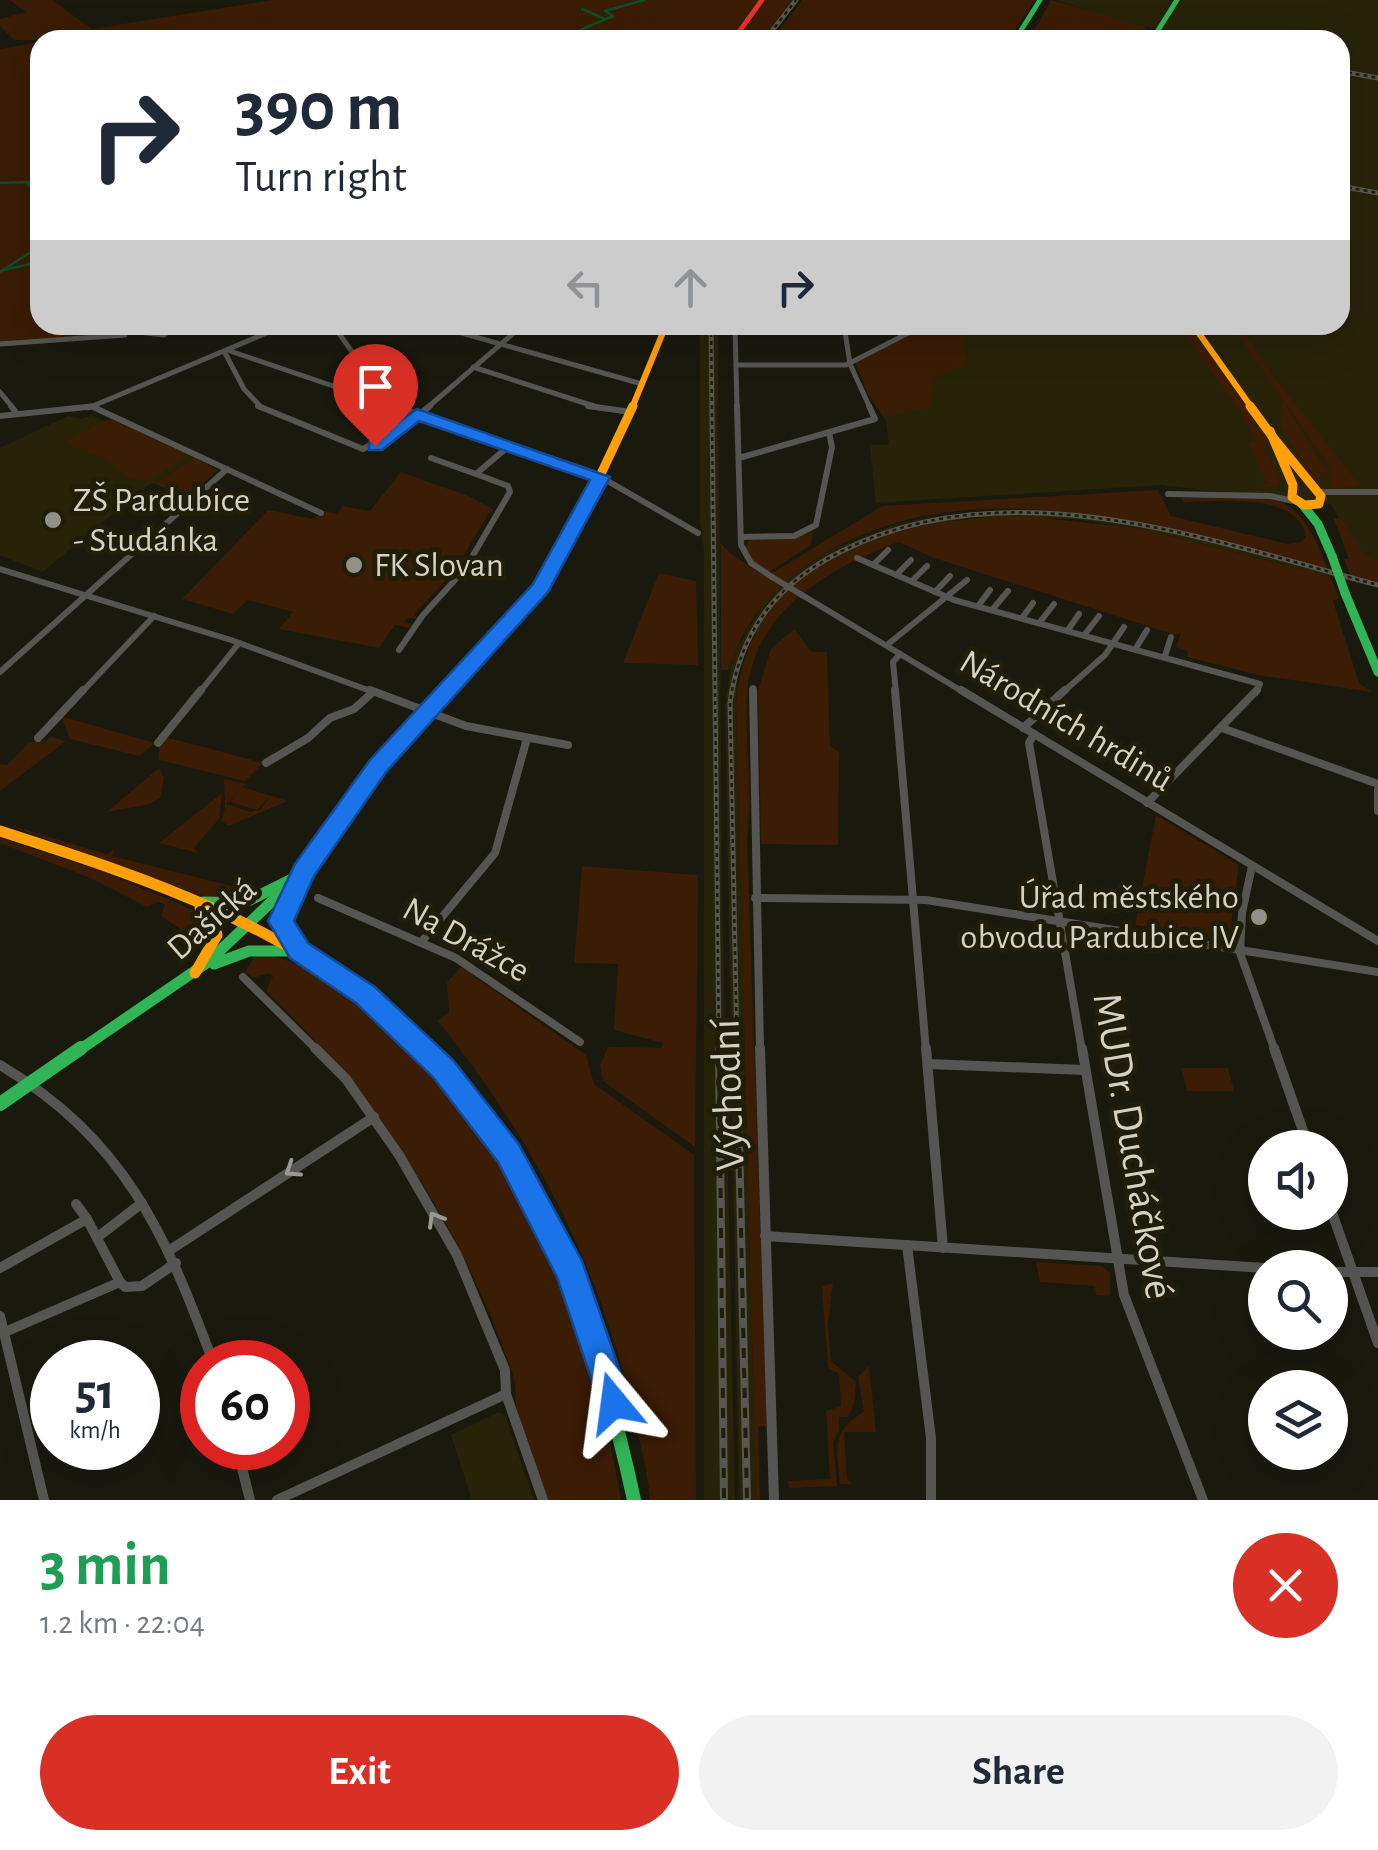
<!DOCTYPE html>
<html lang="en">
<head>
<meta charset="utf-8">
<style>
	:root { --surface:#fff; --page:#f2f2f3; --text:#1f2937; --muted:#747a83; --accent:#d93025 }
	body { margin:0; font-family:"Alegreya Sans",sans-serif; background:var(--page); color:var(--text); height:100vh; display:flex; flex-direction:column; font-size:38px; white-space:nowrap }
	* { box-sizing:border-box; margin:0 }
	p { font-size:32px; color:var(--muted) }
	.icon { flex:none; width:55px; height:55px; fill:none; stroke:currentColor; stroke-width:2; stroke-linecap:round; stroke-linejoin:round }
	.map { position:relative; height:1500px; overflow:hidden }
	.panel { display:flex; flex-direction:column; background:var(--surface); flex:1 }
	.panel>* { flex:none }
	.hud { position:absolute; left:30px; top:30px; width:1320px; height:305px; border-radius:30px; box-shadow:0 10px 40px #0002; background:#fff; color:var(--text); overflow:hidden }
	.buttons { position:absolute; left:1248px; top:1130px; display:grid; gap:20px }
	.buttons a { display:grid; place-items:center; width:100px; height:100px; border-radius:50%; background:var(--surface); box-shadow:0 10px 40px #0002; font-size:50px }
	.speed { position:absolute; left:30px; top:1340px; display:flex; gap:20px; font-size:50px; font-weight:700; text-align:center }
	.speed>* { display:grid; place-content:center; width:130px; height:130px; border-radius:50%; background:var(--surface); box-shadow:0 10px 40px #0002; line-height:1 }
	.speed small { font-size:25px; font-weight:400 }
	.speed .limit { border:15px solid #d22; background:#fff; color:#111 }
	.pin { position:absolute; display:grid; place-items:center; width:85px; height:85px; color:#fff; margin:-102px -42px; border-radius:50% 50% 50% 0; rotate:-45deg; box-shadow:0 0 10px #0007 }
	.pin .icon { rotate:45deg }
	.me { position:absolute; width:110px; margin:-55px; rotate:344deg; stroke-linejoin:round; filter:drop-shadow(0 0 8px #0008) }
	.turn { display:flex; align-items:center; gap:35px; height:210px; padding:0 40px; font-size:45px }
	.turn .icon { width:130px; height:130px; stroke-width:2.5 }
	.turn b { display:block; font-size:70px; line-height:85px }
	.lanes { display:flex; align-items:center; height:95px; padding:0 40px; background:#0003; justify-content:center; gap:50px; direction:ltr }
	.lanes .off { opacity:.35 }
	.round { display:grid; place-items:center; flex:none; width:105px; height:105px; border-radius:52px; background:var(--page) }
	.summary { display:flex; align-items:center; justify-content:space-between; height:170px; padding:0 40px }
	h1 { font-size:60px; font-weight:600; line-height:75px; color:#1e9e55 }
	.cta { display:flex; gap:20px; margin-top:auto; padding:20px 40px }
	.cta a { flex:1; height:115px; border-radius:60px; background:var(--accent); color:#fff; font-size:40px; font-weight:600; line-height:115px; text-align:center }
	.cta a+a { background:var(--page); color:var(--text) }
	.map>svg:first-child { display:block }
	.built { fill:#262309 }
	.green { fill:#3b1c05 }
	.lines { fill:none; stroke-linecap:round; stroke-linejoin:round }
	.stream { stroke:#0b5028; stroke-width:2.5 }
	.street-far3 { stroke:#555551; stroke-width:5 }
	.street-far2 { stroke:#555551; stroke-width:6 }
	.street-far1 { stroke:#555551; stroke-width:8 }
	.street { stroke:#555551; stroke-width:10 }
	.fast-far3 { stroke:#30b455; stroke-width:5 }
	.fast-far2 { stroke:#30b455; stroke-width:9 }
	.fast-far1 { stroke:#30b455; stroke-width:11 }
	.fast { stroke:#30b455; stroke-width:14 }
	.slow-far2 { stroke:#ff9f0a; stroke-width:6 }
	.slow-far1 { stroke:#ff9f0a; stroke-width:9 }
	.slow { stroke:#ff9f0a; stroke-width:11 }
	.jam-far1 { stroke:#e5322d; stroke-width:5 }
	.jam { stroke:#e5322d; stroke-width:11 }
	.rail-far1-casing { stroke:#575751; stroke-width:5 }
	.rail-casing { stroke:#575751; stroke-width:8 }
	.rail-far1 { stroke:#201d08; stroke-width:2.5; stroke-dasharray:4; stroke-linecap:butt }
	.rail { stroke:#201d08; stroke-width:4; stroke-dasharray:10; stroke-linecap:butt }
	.street-bridge { stroke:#555551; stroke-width:6 }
	.fast-bridge { stroke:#30b455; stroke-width:9 }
	.oneway { stroke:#9a9a91 }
	.route { fill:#1a73e8; stroke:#114b97; stroke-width:2.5 }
	.poi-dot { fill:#929185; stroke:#201d08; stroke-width:4 }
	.labels { text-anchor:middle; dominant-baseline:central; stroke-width:10; stroke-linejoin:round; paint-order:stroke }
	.poi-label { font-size:35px; fill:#d3d2c5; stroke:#201d08; text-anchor:start }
	.street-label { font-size:35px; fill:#d3d2c5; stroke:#201d08 }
	.near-street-label { font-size:42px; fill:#d3d2c5; stroke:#201d08 }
</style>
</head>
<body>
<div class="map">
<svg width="1378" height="1500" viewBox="0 0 1378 1500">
	<rect width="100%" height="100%" fill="#1a190e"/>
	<g class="built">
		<polygon points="1057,0 1378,0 1378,568 1349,560 1334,519 1339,518 1331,504 1160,485 876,503 870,445 889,445 886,421 867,392 856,363 933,325 1340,325 1340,40 1157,40 1162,30 1104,17"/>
		<polygon points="700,325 718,325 722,892 735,1500 704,1500 704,550 700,523"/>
		<polygon points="92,415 103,421 112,420 195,458 155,484 151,483 42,572 0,555 0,448 68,416 82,419"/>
		<polygon points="1022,510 1138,523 1378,583 1378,588 1137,528 1074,519 974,517 896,531 862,542 808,573 774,603 748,645 738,674 736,703 756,1500 739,1500 725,703 733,656 765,600 789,577 829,551 891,526 929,517"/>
		<polygon points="499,1412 505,1415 534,1500 472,1500 451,1435"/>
	</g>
	<g class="green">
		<polygon points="10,0 52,0 92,29 272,0 759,0 728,40 14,40 0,26 0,19 26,12"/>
		<polygon points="766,0 792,0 762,40 736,40"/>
		<polygon points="802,0 1035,0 1008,40 772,40"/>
		<polygon points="1051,0 1147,27 1141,40 1029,40"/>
		<polygon points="40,42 40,325 129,325 131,332 0,343 0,49"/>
		<polygon points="931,325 975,325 963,338 967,365 935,376 930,408 884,417 867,392 856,363"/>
		<polygon points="1231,326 1244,331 1269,370 1361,486 1333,489 1328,479 1332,470"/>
		<polygon points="1180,329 1194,333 1265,431 1268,445 1265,446 1280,479 1278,487 1255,487 1267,484 1248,443 1256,442 1241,412"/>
		<polygon points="1264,381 1282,399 1329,475 1313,480 1280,425 1282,401"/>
		<polygon points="112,420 188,455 148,481 130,479 110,462 64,443 103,421"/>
		<polygon points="195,458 218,470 188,497 155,484"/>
		<polygon points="401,472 471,497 495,511 489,513 454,572 414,614 417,618 406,618 404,622 412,624 410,628 395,625 379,648 279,629 293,612 248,600 233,614 182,599 268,510 313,519 325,511 336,514 343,506 370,511"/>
		<path d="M1158,490L1171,516L1288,544L1302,542L1306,536C1296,491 1219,502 1183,502L1181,498C1266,499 1295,478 1328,570C1168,529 969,461 816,559C774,586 743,621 729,670H721V547L717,540L731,554L766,577L882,506Z"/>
		<path d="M1023,516L1137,528L1330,576L1339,598L1333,601L1359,683L1372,692L1258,675L1187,657L1188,651L1176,647L1181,632L1176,635L934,558L899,542C828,568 750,613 747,698C745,745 753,791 747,838L767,1426L758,1427L760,1500H756L736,703C750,554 897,518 1023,516Z"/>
		<polygon points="1334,519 1342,519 1364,554 1378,561 1378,583 1350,575 1344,559 1349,559"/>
		<polygon points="813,532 811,545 769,572 755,564 745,547 750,539 791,538"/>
		<polygon points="659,573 696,581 698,665 623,663"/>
		<polygon points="794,629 812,652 827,652 830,746 839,752 838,845 761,844 758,690 771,649"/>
		<polygon points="61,717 67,718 155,743 139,756 70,739"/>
		<polygon points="50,737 66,741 0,791 0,764 7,765 29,742 46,741"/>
		<polygon points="165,737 260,762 279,747 245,781 159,760 159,744"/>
		<polygon points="159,768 164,778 160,798 150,804 107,812"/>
		<polygon points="224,779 245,784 227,804 250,812 260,810 270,796 257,810 230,802 242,787 288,801 229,826 221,821 225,808"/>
		<polygon points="222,793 219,819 194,848 198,853 159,843"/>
		<polygon points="1156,815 1239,865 1229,940 1135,925"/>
		<polygon points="0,822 106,854 115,849 112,856 239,888 244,900 208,898"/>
		<polygon points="0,838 95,869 178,903 204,917 212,931 191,936 161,916 165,904 159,902 147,907 90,878 0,843"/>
		<polygon points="582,866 698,875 695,1147 603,1081 600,1065 608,1047 662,1048 663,1043 614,1030 618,964 574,963"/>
		<path d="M256,954C301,957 341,987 375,1016C521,1140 590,1315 621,1500H547C538,1471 526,1442 518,1413C514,1400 517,1387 513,1375C463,1228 378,1098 266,991L273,976L269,973L253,978L245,972Z"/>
		<path d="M461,967L586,1055L594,1084L694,1155L696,1500H650C648,1472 640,1444 634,1417C602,1269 533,1139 438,1021L449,1012L447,982Z"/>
		<polygon points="1181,1068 1228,1068 1234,1091 1187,1091"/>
		<polygon points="1036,1262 1102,1266 1110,1273 1110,1296 1096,1295 1095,1286 1040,1282"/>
		<polygon points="833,1283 828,1323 831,1361 856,1382 854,1404 848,1417 839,1417 839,1431 833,1442 837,1486 790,1488 787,1481 830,1479 826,1411 841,1406 839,1374 828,1368 822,1286"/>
		<path d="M869,1366L876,1432H844L847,1479L852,1484H840C837,1450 830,1431 864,1412L858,1377Z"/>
	</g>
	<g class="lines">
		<g class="stream">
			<polyline points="582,9 603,18"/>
			<polyline points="541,40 564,37 613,16 605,11 644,0"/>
			<polyline points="0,183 29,182 28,185 40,186"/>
			<polyline points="3,270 40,262"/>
			<polyline points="0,272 40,246"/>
			<polyline points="74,329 75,325"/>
		</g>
		<g class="street-far3">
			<polyline points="140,325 138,332 164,335 179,325"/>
			<polyline points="333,325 389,404 401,408"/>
			<polyline points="433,325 642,384"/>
			<polyline points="735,325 737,408"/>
			<polyline points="844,325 850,364 870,408"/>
			<polyline points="0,344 125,335"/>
			<polyline points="230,351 386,404"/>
			<polyline points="225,353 244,389 262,408"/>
			<polyline points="736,365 846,365 924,325"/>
			<polyline points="473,367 600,408"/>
			<polyline points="0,392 13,408"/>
			<polyline points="88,408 286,325"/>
			<polyline points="427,408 523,325"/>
		</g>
		<g class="street-far2">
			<polyline points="11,406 15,411"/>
			<polyline points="258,406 363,449 397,431 430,406"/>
			<polyline points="394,406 592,472 698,533"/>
			<polyline points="588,406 631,412"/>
			<polyline points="737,406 741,545 751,563 772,577"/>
			<polyline points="93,407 321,513"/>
			<polyline points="0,416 96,406"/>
			<polyline points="431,458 476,474"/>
			<polyline points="739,458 875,419 869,406"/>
			<polyline points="1318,492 1378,492"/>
			<polyline points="1168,494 1270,496 1298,502"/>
			<polyline points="741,537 794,536 816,525 832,447 829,433"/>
			<polyline points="857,558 954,600 1260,684 1256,693"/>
			<polyline points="873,565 888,550"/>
			<polyline points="0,569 231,640 376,693"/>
			<polyline points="896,575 911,560"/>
			<polyline points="912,581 927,566"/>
			<polyline points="935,592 950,576"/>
			<polyline points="802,595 965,693"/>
			<polyline points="978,606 990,590"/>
			<polyline points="992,610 1008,591"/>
			<polyline points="1022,618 1033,603"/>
			<polyline points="1040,622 1054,604"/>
			<polyline points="1068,630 1079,614"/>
			<polyline points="1085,634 1099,616"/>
			<polyline points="887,645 967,580"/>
			<polyline points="1136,648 1147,630"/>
			<polyline points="399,650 423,615 465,569 510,492 508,486 476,474 510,445"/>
			<polyline points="1165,656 1171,637"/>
			<polyline points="0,672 227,469"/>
			<polyline points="753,688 753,693"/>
			<polyline points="81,693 154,616"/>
			<polyline points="199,693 239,643"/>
			<polyline points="896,693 893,662 900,654"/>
			<polyline points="1062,693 1105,655 1124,627"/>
		</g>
		<g class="street-far1">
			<polyline points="370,690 466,726 568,745"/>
			<polyline points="753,690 760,1051"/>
			<polyline points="895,690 926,1051"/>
			<polyline points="961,690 1378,941"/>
			<polyline points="1023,728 1065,690"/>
			<polyline points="1222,728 1378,784"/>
			<polyline points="1034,734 1029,743 1082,1051"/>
			<polyline points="38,738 83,690"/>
			<polyline points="158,743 201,690"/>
			<polyline points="266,763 308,738 330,718 354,709 373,692"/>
			<polyline points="1378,790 1378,811"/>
			<polyline points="1147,803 1257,690"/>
			<polyline points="1252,866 1242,913 1240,953 1275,1051"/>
			<polyline points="318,898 456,958 580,1042"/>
			<polyline points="755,898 926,900 1378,972"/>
			<polyline points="423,940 495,853 526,742"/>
			<polyline points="243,977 318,1051"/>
		</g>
		<g class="street">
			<polyline points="315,1048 346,1079 399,1155 457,1255 505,1370 506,1394 543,1500"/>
			<polyline points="760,1048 774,1500"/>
			<polyline points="926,1048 943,1248"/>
			<polyline points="1082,1048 1124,1295 1203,1500"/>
			<polyline points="1274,1048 1309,1148"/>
			<polyline points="928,1064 1085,1070"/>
			<path d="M0,1065C124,1139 165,1232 213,1362"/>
			<polyline points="76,1204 87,1219"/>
			<polyline points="1330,1207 1378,1343"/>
			<polyline points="99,1236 142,1203"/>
			<polyline points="765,1236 1265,1268"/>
			<polyline points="907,1245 931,1438 931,1500"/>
			<polyline points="170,1250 374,1117"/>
			<polyline points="0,1268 87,1219 120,1282 5,1332"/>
			<polyline points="1330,1272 1378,1272"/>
			<polyline points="120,1282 125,1287 142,1286 176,1263"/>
			<polyline points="0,1316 44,1500"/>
			<polyline points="237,1448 250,1500"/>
			<polyline points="277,1500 506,1394"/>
		</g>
		<g class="fast-far3">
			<polyline points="1015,40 1040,0"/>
			<polyline points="1152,40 1177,0"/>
		</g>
		<g class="fast-far2">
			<polyline points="1302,504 1318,524 1332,556"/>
			<polyline points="1345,593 1378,672"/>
			<polyline points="443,693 548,578 583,512"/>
		</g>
		<g class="fast-far1">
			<polyline points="203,902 244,903 290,880"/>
			<polyline points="214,964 249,951 294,951"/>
			<polyline points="411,1034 426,1051"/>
			<polyline points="78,1051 208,962 304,871 384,758 446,690"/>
		</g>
		<g class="fast">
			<path d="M424,1048C541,1178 598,1332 634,1500"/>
			<polyline points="0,1104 81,1048"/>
		</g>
		<g class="slow-far2">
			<polyline points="1193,325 1252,408"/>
			<polyline points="632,408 666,325"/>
		</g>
		<g class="slow-far1">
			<polyline points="1250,406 1272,436"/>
			<polyline points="1270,431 1272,436"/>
			<polygon points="1272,436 1321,496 1319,504 1304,505 1292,497 1293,485"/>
			<polyline points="583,512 633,406"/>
		</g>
		<g class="slow">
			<path d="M0,831C155,881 287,925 411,1034"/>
			<polyline points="195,973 217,935 214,922 200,908"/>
		</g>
		<polyline class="jam-far1" points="733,40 762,0"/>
		<path class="jam" d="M296,947C280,918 289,898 304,871"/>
		<defs>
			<g id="rail-far1">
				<polyline points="765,40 796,0"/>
				<polyline points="1340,71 1378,78"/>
				<polyline points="1340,186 1378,193"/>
				<polyline points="711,325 719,1051"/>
				<path d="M737,1051L730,703C740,631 777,583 842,551C1010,467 1208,540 1378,585"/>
			</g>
			<g id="rail">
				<polyline points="719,1048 724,1500"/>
				<polyline points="737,1048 747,1500"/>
			</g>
		</defs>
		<use href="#rail-far1" class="rail-far1-casing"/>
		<use href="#rail" class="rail-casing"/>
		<use href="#rail-far1" class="rail-far1"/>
		<use href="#rail" class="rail"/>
		<polyline class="street-bridge" points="772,577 802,595"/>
		<polyline class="fast-bridge" points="1332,556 1345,593"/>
	</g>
	<defs><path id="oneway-chevron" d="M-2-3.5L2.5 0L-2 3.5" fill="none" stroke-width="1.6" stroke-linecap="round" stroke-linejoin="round" transform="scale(2.5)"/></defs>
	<g class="oneway">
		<use href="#oneway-chevron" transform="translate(292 1170) rotate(147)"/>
		<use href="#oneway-chevron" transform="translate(435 1219) rotate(-121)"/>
	</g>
	<polygon class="route" points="417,409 610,477 548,592 386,772 314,876 294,921 308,943 375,987 453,1060 518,1143 582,1261 631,1403 626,1414 614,1419 603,1414 557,1277 498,1162 433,1077 356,1003 290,958 268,921 295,864 370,760 533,584 590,480 419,421 382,450 369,450 369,442"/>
	<g class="poi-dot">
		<circle cx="53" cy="520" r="10"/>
		<circle cx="354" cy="565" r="10"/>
		<circle cx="1259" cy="917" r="10"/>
	</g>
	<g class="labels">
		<g class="poi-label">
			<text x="73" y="500">ZŠ Pardubice<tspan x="73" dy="40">- Studánka</tspan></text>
			<text x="374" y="565">FK Slovan</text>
			<text x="1239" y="897" text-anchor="end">Úřad městského<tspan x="1239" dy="40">obvodu Pardubice IV</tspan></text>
		</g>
		<g class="street-label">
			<text transform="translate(1066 721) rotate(31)">Národních hrdinů</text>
			<text transform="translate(212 919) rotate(-41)">Dašická</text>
			<text transform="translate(466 940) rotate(29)">Na Drážce</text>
		</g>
		<g class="near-street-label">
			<text transform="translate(728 1095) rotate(-92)">Východní</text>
			<text transform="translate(1133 1146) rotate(80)">MUDr. Ducháčkové</text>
		</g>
	</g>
</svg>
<div class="buttons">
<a><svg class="icon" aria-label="sound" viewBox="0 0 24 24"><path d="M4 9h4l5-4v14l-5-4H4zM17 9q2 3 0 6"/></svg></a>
<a><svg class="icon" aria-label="search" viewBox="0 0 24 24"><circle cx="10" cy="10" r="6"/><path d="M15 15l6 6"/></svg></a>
<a><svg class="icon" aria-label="layers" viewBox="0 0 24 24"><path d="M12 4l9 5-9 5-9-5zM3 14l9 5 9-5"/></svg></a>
</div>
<div class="speed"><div>51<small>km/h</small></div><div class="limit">60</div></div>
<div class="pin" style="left:375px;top:446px;background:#d93025"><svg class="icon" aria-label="arrive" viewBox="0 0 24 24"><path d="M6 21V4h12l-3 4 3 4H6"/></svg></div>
<svg class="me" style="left:614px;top:1403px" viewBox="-20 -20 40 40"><path d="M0-17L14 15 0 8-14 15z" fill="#1a73e8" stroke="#fff" stroke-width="4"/></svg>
<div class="hud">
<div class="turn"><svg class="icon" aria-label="right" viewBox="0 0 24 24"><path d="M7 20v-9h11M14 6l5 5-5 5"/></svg><div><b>390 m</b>Turn right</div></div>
<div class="lanes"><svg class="icon off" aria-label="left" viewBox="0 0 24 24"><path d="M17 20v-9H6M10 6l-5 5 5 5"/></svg><svg class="icon off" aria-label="ahead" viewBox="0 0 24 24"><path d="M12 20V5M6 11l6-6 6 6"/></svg><svg class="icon" aria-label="right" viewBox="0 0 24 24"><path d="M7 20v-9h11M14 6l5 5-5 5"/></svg></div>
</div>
</div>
<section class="panel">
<div class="summary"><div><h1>3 min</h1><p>1.2 km · 22:04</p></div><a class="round" style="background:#d93025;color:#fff"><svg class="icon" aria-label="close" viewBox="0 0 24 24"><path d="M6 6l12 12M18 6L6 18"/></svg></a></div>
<div class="cta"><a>Exit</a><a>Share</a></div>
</section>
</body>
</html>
